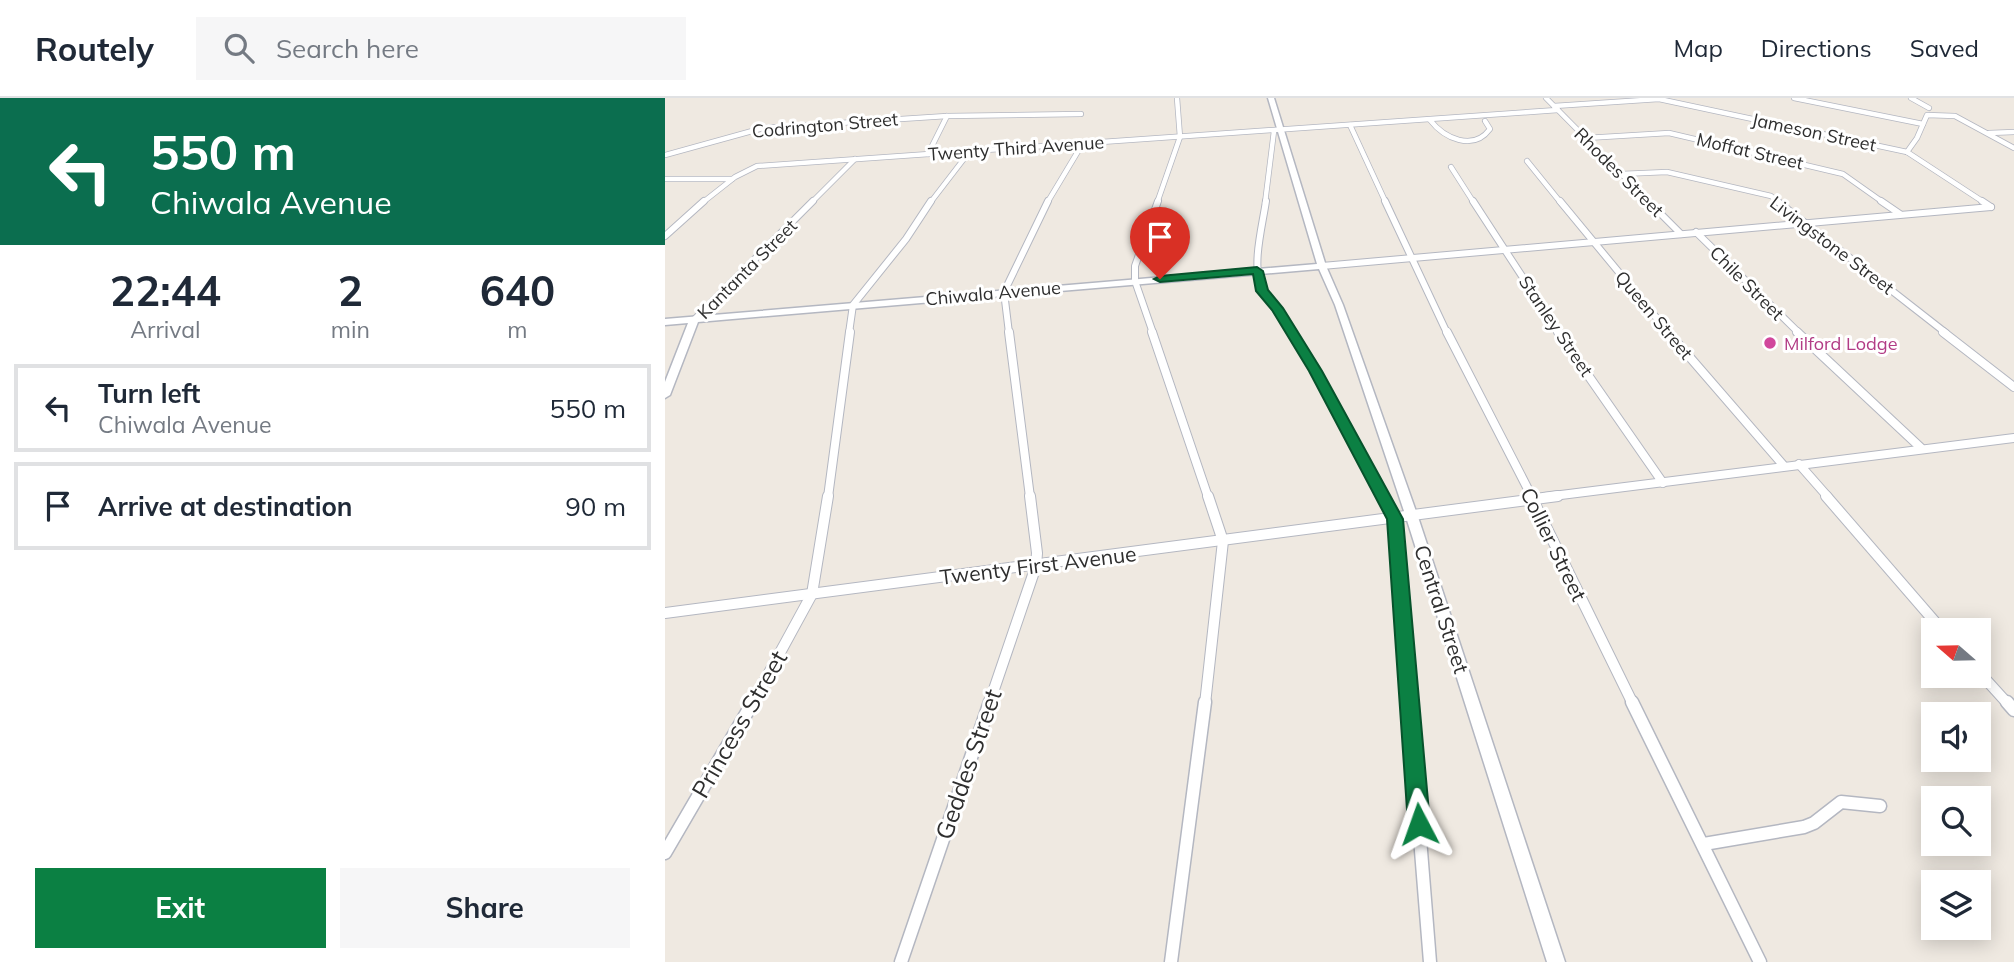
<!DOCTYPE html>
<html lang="en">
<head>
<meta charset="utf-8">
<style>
	:root { --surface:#fff; --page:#f6f6f7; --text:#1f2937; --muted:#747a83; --line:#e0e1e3; --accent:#0b8043 }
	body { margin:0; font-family:Mulish,sans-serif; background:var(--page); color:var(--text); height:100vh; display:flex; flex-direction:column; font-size:26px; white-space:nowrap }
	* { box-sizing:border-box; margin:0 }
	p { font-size:23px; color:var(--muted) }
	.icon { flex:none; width:38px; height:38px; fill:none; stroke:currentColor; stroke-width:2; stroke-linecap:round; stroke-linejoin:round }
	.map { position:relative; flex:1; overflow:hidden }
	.details { display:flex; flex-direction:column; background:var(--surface); width:665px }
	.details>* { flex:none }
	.banner { background:#0b6e4f; color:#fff; overflow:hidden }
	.needle { width:46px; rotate:290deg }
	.buttons { position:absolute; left:1256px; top:520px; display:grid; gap:14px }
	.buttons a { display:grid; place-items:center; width:70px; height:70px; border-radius:0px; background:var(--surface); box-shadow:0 4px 18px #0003; font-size:35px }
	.pin { position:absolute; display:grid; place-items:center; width:60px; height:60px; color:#fff; margin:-72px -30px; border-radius:50% 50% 50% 0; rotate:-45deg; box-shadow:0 0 7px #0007 }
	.pin .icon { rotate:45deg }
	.me { position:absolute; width:77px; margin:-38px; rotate:356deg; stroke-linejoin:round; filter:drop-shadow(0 0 5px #0008) }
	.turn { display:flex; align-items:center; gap:24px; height:147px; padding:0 35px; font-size:32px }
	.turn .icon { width:91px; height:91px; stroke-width:2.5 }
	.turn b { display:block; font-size:49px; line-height:60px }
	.eta { display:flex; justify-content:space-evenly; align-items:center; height:119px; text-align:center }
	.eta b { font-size:42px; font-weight:700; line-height:49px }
	.cta { display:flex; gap:14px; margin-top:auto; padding:14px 35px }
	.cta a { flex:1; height:80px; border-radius:0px; background:var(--accent); color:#fff; font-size:28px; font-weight:700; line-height:80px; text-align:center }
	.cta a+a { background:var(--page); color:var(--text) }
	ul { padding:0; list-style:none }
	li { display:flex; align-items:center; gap:21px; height:88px; margin:0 14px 10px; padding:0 21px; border:4px solid var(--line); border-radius:0px }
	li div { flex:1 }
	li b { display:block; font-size:26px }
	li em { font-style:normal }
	header { display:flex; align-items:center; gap:42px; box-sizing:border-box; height:98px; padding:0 35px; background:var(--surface); border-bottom:2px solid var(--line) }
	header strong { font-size:33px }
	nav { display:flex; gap:38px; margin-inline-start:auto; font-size:24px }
	.search { width:490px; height:63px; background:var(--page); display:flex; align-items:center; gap:18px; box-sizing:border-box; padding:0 24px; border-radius:0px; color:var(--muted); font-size:26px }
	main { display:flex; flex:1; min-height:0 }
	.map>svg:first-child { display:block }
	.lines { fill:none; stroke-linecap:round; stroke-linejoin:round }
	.street-far4-casing { stroke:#b4b7c1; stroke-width:6 }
	.street-far3-casing { stroke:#b4b7c1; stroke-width:8 }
	.street-far2-casing { stroke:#b4b7c1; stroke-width:10 }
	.street-far1-casing { stroke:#b4b7c1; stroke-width:12 }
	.street-casing { stroke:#b4b7c1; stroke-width:15 }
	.secondary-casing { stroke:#b4b7c1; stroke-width:3 }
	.street-far4 { stroke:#fff; stroke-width:4.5 }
	.street-far3 { stroke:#fff; stroke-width:6 }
	.street-far2 { stroke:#fff; stroke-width:8 }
	.street-far1 { stroke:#fff; stroke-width:10 }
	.street { stroke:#fff; stroke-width:12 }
	.secondary { fill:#fff; fill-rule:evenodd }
	.route { fill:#0b8043; stroke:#07532c; stroke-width:2 }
	.hotel-dot { fill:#d1479c; stroke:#fff; stroke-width:2.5 }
	.labels { text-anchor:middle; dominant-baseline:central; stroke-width:6; stroke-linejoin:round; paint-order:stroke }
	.far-street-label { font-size:18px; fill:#2e2e2e; stroke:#fff }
	.far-hotel-label { font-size:18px; fill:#b23c85; stroke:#fff; text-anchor:start }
	.street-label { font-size:21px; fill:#2e2e2e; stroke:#fff }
	.near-street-label { font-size:24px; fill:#2e2e2e; stroke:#fff }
</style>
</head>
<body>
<header>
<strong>Routely</strong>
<div class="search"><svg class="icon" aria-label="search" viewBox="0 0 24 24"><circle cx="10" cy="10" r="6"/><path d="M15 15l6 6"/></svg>Search here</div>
<nav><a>Map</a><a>Directions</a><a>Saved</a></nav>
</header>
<main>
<section class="details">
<div class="banner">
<div class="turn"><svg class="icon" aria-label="left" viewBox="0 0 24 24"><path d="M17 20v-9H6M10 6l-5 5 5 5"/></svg><div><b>550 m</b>Chiwala Avenue</div></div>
</div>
<div class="eta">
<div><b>22:44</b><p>Arrival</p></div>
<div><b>2</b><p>min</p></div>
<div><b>640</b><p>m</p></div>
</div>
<ul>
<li><svg class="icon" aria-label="left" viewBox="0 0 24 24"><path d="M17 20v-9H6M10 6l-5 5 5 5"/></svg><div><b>Turn left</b><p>Chiwala Avenue</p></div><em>550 m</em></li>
<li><svg class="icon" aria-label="arrive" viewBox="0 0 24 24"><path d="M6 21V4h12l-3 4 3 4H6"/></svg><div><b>Arrive at destination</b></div><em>90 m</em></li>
</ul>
<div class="cta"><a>Exit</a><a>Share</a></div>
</section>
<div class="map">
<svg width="1349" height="864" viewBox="0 0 1349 864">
	<rect width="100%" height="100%" fill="#efe9e1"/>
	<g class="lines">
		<defs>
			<g id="street-far4">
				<polyline points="881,0 985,105"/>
				<polyline points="1129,0 1258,26"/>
				<polyline points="1246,0 1264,10"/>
				<polyline points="889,8 994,1 1242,54"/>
				<path d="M765,22C779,40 808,54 825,31L820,23"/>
				<polyline points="685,27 721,105"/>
				<polyline points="1324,35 1349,34"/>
				<polyline points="921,40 1004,35 1178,76 1219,105"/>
				<polyline points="1242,54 1252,40 1262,17 1290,18 1349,50"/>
				<polyline points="1242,54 1320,105"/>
				<polyline points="263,56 282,18"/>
				<polyline points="0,57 98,30 282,18 416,16"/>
				<polyline points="862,63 896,105"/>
				<polyline points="786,69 809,105"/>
				<polyline points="956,76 1002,74 1106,98 1115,105"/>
				<polyline points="0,81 67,81"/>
				<polyline points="37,105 70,79 92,68 893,12"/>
				<polyline points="146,105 190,61"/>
				<polyline points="265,105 305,53"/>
				<polyline points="382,105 418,45"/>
				<polyline points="492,105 515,39 512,0"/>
				<polyline points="600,105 609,33"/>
			</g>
			<g id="street-far3">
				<path d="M601,103C597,130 587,165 596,190C600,199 621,224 628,235"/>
				<polyline points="720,103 782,235"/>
				<polyline points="808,103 894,235"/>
				<polyline points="895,103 1004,235"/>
				<polyline points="983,103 1016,136"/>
				<polyline points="1112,103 1281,235"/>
				<polyline points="1216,103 1235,116"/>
				<polyline points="1317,103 1326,109"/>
				<polyline points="1031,134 1134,235"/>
				<polyline points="0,138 39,103"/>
				<polyline points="657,168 1326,109"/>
				<polyline points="29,222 148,103"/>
				<polyline points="184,235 188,207 241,141 266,103"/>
				<polyline points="344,235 339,194 383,103"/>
				<polyline points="488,235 470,183 470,168 493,103"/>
			</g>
			<g id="street-far2">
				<polyline points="344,234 365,399"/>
				<polyline points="487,234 543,399"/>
				<polyline points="627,234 651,273 718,399"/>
				<polyline points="782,234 867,399"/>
				<polyline points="893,234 998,385"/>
				<polyline points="1003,234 1119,368"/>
				<polyline points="1132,234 1256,350"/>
				<polyline points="1278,234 1349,289"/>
				<polyline points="1134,366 1163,399"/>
				<polyline points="163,399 185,234"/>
				<polyline points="880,399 1349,340"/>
			</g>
			<g id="street-far1">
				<polyline points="718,398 730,421 745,606"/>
				<polyline points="866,398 968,606"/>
				<polyline points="1161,398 1277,532"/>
				<polyline points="0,515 893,398"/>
				<polyline points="1314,574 1343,606"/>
				<polyline points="87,606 147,496 163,398"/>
				<polyline points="324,606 371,468 372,455 365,398"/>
				<polyline points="540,606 558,443 543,398"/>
			</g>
			<g id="street">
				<polyline points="744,604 765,864"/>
				<polyline points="967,604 1095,864"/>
				<polyline points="1342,604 1349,612"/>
				<polyline points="1039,746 1139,729 1149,725 1176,704 1215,708"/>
				<polyline points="0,755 88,604"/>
				<polyline points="236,864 325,604"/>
				<polyline points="506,864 540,604"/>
			</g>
			<polygon id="secondary" points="603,0 609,0 661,168 678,207 753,419 900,864 882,864 741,419 670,207 654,171 33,224 5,297 0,300 0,284 23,225 0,227 0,221 652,166"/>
		</defs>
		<use href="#street-far4" class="street-far4-casing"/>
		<use href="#street-far3" class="street-far3-casing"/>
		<use href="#street-far2" class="street-far2-casing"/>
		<use href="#street-far1" class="street-far1-casing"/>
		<use href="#street" class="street-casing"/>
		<use href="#secondary" class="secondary-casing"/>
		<use href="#street-far4" class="street-far4"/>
		<use href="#street-far3" class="street-far3"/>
		<use href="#street-far2" class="street-far2"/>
		<use href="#street-far1" class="street-far1"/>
		<use href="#street" class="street"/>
		<use href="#secondary" class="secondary"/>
	</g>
	<polygon class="route" points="592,169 598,173 603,192 618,210 657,273 738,421 765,726 762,733 754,736 746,733 743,726 722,421 644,273 607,212 591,193 588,176 495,184 489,181 495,178"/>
	<circle class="hotel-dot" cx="1105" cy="245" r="7"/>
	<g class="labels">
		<g class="far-street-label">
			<text transform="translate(160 27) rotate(-5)">Codrington Street</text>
			<text transform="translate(1149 34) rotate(12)">Jameson Street</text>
			<text transform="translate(351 50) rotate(-4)">Twenty Third Avenue</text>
			<text transform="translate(1085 53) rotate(13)">Moffat Street</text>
			<text transform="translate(954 74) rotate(45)">Rhodes Street</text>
			<text transform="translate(1167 147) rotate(37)">Livingstone Street</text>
			<text transform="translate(82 171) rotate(-45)">Kantanta Street</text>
			<text transform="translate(1082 185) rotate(45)">Chile Street</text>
			<text transform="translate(328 195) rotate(-5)">Chiwala Avenue</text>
			<text transform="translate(989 217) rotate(50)">Queen Street</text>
			<text transform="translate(891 228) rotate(56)">Stanley Street</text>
		</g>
		<g class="far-hotel-label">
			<text x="1119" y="245">Milford Lodge</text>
		</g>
		<g class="street-label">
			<text transform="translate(889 446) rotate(64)">Collier Street</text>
			<text transform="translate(373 467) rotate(-7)">Twenty First Avenue</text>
			<text transform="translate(777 511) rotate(72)">Central Street</text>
		</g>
		<g class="near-street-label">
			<text transform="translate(74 626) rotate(-60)">Princess Street</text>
			<text transform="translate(303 666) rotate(-71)">Geddes Street</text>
		</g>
	</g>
</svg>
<div class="buttons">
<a><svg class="needle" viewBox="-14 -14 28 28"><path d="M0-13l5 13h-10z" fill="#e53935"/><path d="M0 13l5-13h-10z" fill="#747a83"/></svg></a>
<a><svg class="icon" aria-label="sound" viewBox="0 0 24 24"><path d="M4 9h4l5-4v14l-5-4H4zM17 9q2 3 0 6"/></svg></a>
<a><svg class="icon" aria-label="search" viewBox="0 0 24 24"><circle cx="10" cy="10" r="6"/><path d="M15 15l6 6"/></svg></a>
<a><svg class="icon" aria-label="layers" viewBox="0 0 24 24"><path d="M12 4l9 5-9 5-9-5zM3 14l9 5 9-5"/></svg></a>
</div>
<div class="pin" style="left:495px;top:181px;background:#d93025"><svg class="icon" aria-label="arrive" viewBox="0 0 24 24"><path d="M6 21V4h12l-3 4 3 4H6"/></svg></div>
<svg class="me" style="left:754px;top:726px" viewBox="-20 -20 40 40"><path d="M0-17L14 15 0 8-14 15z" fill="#0b8043" stroke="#fff" stroke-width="4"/></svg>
</div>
</main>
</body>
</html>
